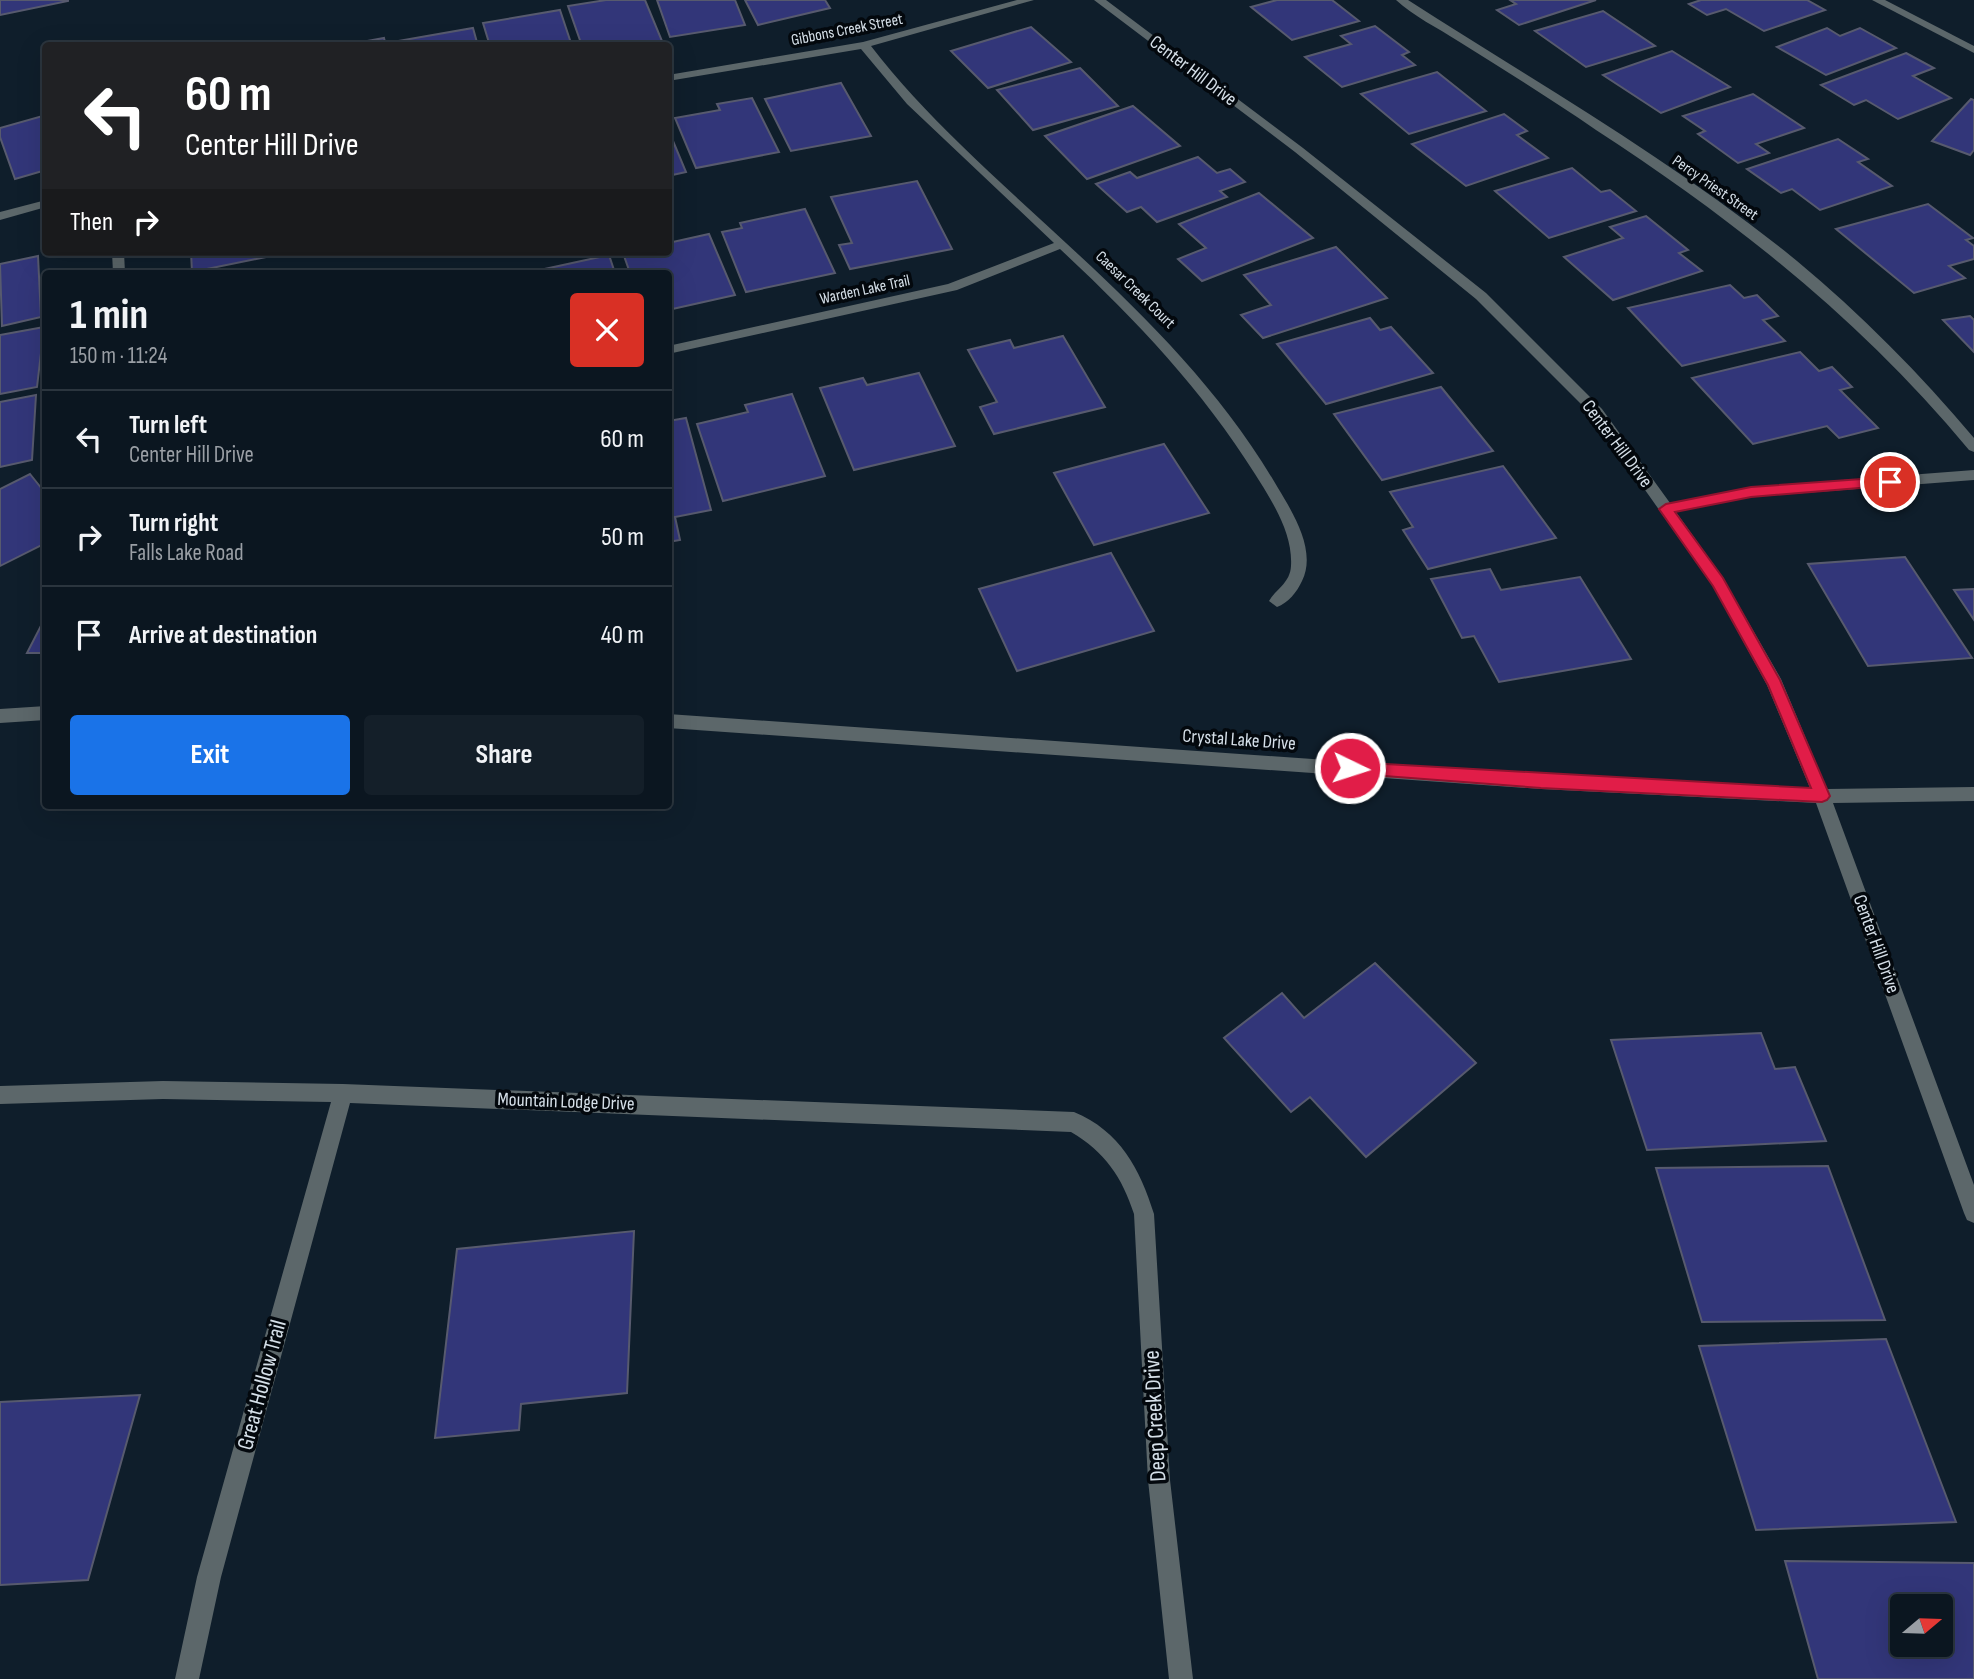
<!DOCTYPE html>
<html lang="en">
<head>
<meta charset="utf-8">
<style>
	:root { --surface:#0b1620; --page:#141f29; --text:#f1f3f6; --muted:#9a9fa5; --line:#2b353e; --accent:#1a73e8 }
	body { margin:0; font-family:"Sofia Sans Condensed",sans-serif; background:var(--page); color:var(--text); height:100vh; display:flex; flex-direction:column; font-size:26px; white-space:nowrap }
	* { box-sizing:border-box; margin:0 }
	p { font-size:23px; color:var(--muted) }
	.icon { flex:none; width:38px; height:38px; fill:none; stroke:currentColor; stroke-width:2; stroke-linecap:round; stroke-linejoin:round }
	.map { position:relative; flex:1; overflow:hidden }
	.drawer { position:absolute; left:42px; top:270px; width:630px; height:539px; display:flex; flex-direction:column; background:var(--surface); border-radius:7px; box-shadow:0 7px 28px #0002,0 0 0 2px var(--line) }
	.drawer>* { flex:none }
	.banner { position:absolute; left:42px; top:42px; width:630px; height:214px; border-radius:7px; box-shadow:0 7px 28px #0002,0 0 0 2px var(--line); background:#202124; color:#fff; overflow:hidden }
	.needle { width:46px; rotate:71deg }
	.tools { position:absolute; left:1890px; top:1594px; display:grid; gap:14px }
	.tools a { display:grid; place-items:center; width:63px; height:63px; border-radius:7px; background:var(--surface); box-shadow:0 7px 28px #0002,0 0 0 2px var(--line); font-size:35px }
	.pin { position:absolute; display:grid; place-items:center; width:60px; height:60px; color:#fff; margin:-30px; border:4px solid #fff; border-radius:50%; box-shadow:0 2px 7px #0007 }
	.me { position:absolute; width:77px; margin:-38px; rotate:94deg; stroke-linejoin:round; filter:drop-shadow(0 0 5px #0008) }
	.turn { display:flex; align-items:center; gap:24px; height:147px; padding:0 28px; font-size:32px }
	.turn .icon { width:91px; height:91px; stroke-width:2.5 }
	.turn b { display:block; font-size:49px; line-height:60px }
	.then { display:flex; align-items:center; height:66px; padding:0 28px; background:#0003; gap:14px; font-size:26px }
	.round { display:grid; place-items:center; flex:none; width:74px; height:74px; border-radius:7px; background:var(--page) }
	.headline { display:flex; align-items:center; justify-content:space-between; height:119px; padding:0 28px }
	h1 { font-size:42px; font-weight:700; line-height:52px }
	.cta { display:flex; gap:14px; margin-top:auto; padding:14px 28px }
	.cta a { flex:1; height:80px; border-radius:7px; background:var(--accent); color:#fff; font-size:28px; font-weight:700; line-height:80px; text-align:center }
	.cta a+a { background:var(--page); color:var(--text) }
	ul { padding:0; list-style:none }
	li { display:flex; align-items:center; gap:21px; height:98px; padding:0 28px; border-top:2px solid var(--line) }
	li div { flex:1 }
	li b { display:block; font-size:26px }
	li em { font-style:normal }
	.map>svg:first-child { display:block }
	.building { fill:#323679; stroke:#575a6e; stroke-width:2; fill-rule:evenodd }
	.lines { fill:none; stroke-linecap:round; stroke-linejoin:round }
	.minor { fill:#5c676a; fill-rule:evenodd }
	.route { fill:#e11d48; stroke:#92132f; stroke-width:2 }
	.labels { text-anchor:middle; dominant-baseline:central; stroke-width:7; stroke-linejoin:round; paint-order:stroke }
	.far-street-label { font-size:16px; fill:#d6e0e9; stroke:#03080d }
	.street-label { font-size:19px; fill:#d6e0e9; stroke:#03080d }
	.near-street-label { font-size:23px; fill:#d6e0e9; stroke:#03080d }
</style>
</head>
<body>
<div class="map">
<svg width="1974" height="1679" viewBox="0 0 1974 1679">
	<rect width="100%" height="100%" fill="#0f1e2b"/>
	<g class="building">
		<polygon points="0,0 68,0 68,1 0,15"/>
		<polygon points="606,0 645,0 662,41 637,46 582,46 568,6"/>
		<polygon points="657,0 735,0 745,25 670,37"/>
		<polygon points="745,0 825,0 830,8 758,25"/>
		<polygon points="1277,0 1332,0 1359,21 1292,40 1251,7"/>
		<polygon points="1510,0 1596,0 1519,25 1497,10 1516,4"/>
		<polygon points="1701,0 1807,0 1825,10 1764,31 1726,9 1707,15 1689,4"/>
		<polygon points="560,10 572,46 490,46 483,23"/>
		<polygon points="1603,11 1655,46 1586,67 1535,31"/>
		<polygon points="1375,26 1409,52 1402,55 1415,65 1342,87 1305,57 1351,44 1341,36"/>
		<polygon points="1031,27 1071,62 988,88 951,51"/>
		<polygon points="473,28 478,46 399,46 398,41"/>
		<polygon points="1827,28 1840,36 1860,28 1896,48 1826,75 1777,47"/>
		<polygon points="384,38 386,46 340,46"/>
		<polygon points="1672,51 1730,87 1661,113 1603,75"/>
		<polygon points="1906,53 1934,68 1913,76 1951,98 1898,119 1866,100 1854,105 1821,85"/>
		<polygon points="1080,68 1118,106 1033,130 997,90"/>
		<polygon points="1437,72 1486,111 1409,134 1361,94"/>
		<polygon points="841,83 871,136 791,151 765,99"/>
		<polygon points="1753,94 1804,128 1756,144 1769,153 1738,163 1698,134 1705,131 1683,116"/>
		<polygon points="752,98 779,152 696,168 675,118 720,110 717,104"/>
		<polygon points="1971,99 1974,100 1974,150 1970,155 1932,141"/>
		<polygon points="1133,106 1180,146 1087,179 1045,136"/>
		<polygon points="1504,114 1527,131 1517,135 1548,158 1466,186 1412,144"/>
		<polygon points="46,115 46,170 15,179 0,137 0,128"/>
		<polygon points="668,129 686,172 668,176"/>
		<polygon points="1838,139 1868,159 1858,162 1892,186 1820,210 1792,189 1781,193 1747,169"/>
		<polygon points="1198,157 1217,173 1230,169 1245,182 1220,191 1227,197 1157,222 1141,207 1127,212 1096,184 1130,172 1137,178"/>
		<polygon points="1572,168 1601,192 1610,190 1636,211 1549,238 1495,191"/>
		<polygon points="917,181 952,249 850,269 839,245 852,243 831,197"/>
		<polygon points="1259,193 1313,238 1202,281 1178,259 1206,248 1179,224"/>
		<polygon points="1928,204 1973,238 1966,240 1974,246 1974,259 1949,266 1965,278 1914,293 1836,229"/>
		<polygon points="805,209 835,273 746,292 722,232 742,228 740,223"/>
		<polygon points="1646,216 1688,250 1679,253 1702,271 1613,300 1564,257 1623,238 1610,227"/>
		<polygon points="709,234 735,295 668,310 668,273 630,273 623,253 668,252 668,243"/>
		<polygon points="1336,247 1387,298 1263,338 1241,315 1271,305 1244,275"/>
		<polygon points="191,252 286,252 286,253 192,272"/>
		<polygon points="609,255 615,273 526,273"/>
		<polygon points="38,256 41,317 2,326 0,264"/>
		<polygon points="1730,285 1744,298 1757,295 1778,316 1763,320 1785,341 1682,366 1628,308"/>
		<polygon points="1970,316 1974,320 1974,352 1943,320"/>
		<polygon points="1370,318 1380,330 1391,327 1433,373 1326,404 1277,344"/>
		<polygon points="44,327 37,387 0,394 0,335"/>
		<polygon points="1063,336 1105,407 994,434 980,407 997,402 968,350 1010,340 1014,348"/>
		<polygon points="1800,352 1819,371 1832,367 1852,387 1840,390 1878,428 1839,438 1827,426 1753,444 1692,378"/>
		<polygon points="919,373 955,446 854,470 820,388 863,378 867,385"/>
		<polygon points="1441,387 1493,451 1382,480 1334,414"/>
		<polygon points="792,394 825,476 723,501 697,424 748,412 745,405"/>
		<polygon points="36,395 32,460 0,467 0,402"/>
		<polygon points="686,418 711,510 675,517 680,540 668,542 668,421"/>
		<polygon points="1164,444 1209,513 1094,545 1054,473"/>
		<polygon points="1503,466 1556,538 1428,569 1403,530 1413,527 1390,492"/>
		<polygon points="30,474 46,494 46,543 0,566 0,489"/>
		<polygon points="1111,553 1154,631 1017,671 979,589"/>
		<polygon points="1905,557 1972,658 1868,666 1808,564"/>
		<polygon points="1490,569 1501,590 1580,577 1631,659 1499,682 1474,636 1462,638 1431,579"/>
		<polygon points="1974,589 1974,620 1954,590"/>
		<polygon points="46,616 46,653 27,653"/>
		<polygon points="1375,963 1476,1063 1366,1157 1310,1097 1291,1112 1224,1038 1282,993 1304,1018"/>
		<polygon points="1761,1033 1775,1069 1795,1067 1826,1141 1647,1150 1611,1040"/>
		<polygon points="1828,1166 1885,1320 1702,1322 1656,1168"/>
		<polygon points="634,1231 627,1393 521,1404 519,1430 435,1438 457,1249"/>
		<polygon points="1886,1339 1956,1522 1756,1530 1699,1346"/>
		<polygon points="140,1395 88,1580 0,1585 0,1402"/>
		<path d="M1785,1561L1974,1563V1679H1818ZM1902,1606H1941V1645H1902Z"/>
	</g>
	<g class="lines">
		<g class="minor">
			<path d="M1017,0H1034L871,46C898,81 928,113 960,144C1074,255 1196,347 1278,488C1293,513 1317,551 1302,581C1297,592 1288,603 1277,607L1269,601C1277,588 1290,583 1291,566C1293,533 1272,501 1255,474C1201,388 1134,318 1060,249L957,290L668,354V346L948,284L1054,243L907,104L861,49L668,81V75L863,42Z"/>
			<polygon points="1094,0 1106,0 1303,148 1486,293 1602,409 1670,503 1751,487 1974,470 1974,480 1751,497 1676,512 1723,578 1781,679 1827,789 1974,787 1974,801 1833,803 1974,1185 1974,1223 1967,1220 1964,1213 1816,803 1541,789 668,728 668,714 1541,775 1810,788 1767,685 1713,586 1592,415 1476,299 1295,152"/>
			<path d="M1396,0H1408C1539,84 1676,162 1797,261C1861,314 1920,374 1974,438V452L1969,450C1861,320 1737,222 1596,130C1551,99 1504,70 1458,41C1438,28 1413,16 1396,0Z"/>
			<polygon points="1872,0 1885,0 1974,46 1974,53"/>
			<polygon points="46,200 46,207 0,220 0,212"/>
			<polygon points="112,252 124,252 125,273 113,273"/>
			<polygon points="46,706 46,720 0,723 0,709"/>
			<path d="M163,1081L343,1084L1074,1112C1120,1131 1140,1169 1154,1214L1170,1480L1193,1679H1169L1148,1480L1134,1214C1122,1177 1105,1152 1071,1132L350,1103L221,1577L199,1679H175L197,1577L331,1102L163,1099L0,1104V1086Z"/>
		</g>
	</g>
	<polygon class="route" points="1890,477 1895,478 1895,485 1751,497 1675,512 1723,578 1780,680 1830,796 1827,800 1822,802 1541,788 1345,773 1343,768 1345,764 1350,762 1811,788 1768,685 1713,586 1659,509 1666,504 1751,487"/>
	<g class="labels">
		<g class="far-street-label">
			<text transform="translate(847 30) rotate(-11)">Gibbons Creek Street</text>
			<text transform="translate(1715 188) rotate(35)">Percy Priest Street</text>
			<text transform="translate(865 290) rotate(-12)">Warden Lake Trail</text>
			<text transform="translate(1135 290) rotate(44)">Caesar Creek Court</text>
		</g>
		<g class="street-label">
			<text transform="translate(1193 71) rotate(37)">Center Hill Drive</text>
			<text transform="translate(1617 444) rotate(53)">Center Hill Drive</text>
			<text transform="translate(1239 740) rotate(4)">Crystal Lake Drive</text>
			<text transform="translate(1876 944) rotate(70)">Center Hill Drive</text>
			<text transform="translate(566 1102) rotate(2)">Mountain Lodge Drive</text>
		</g>
		<g class="near-street-label">
			<text transform="translate(262 1385) rotate(-75)">Great Hollow Trail</text>
			<text transform="translate(1155 1416) rotate(-93)">Deep Creek Drive</text>
		</g>
	</g>
</svg>
<div class="tools">
<a><svg class="needle" viewBox="-14 -14 28 28"><path d="M0-13l5 13h-10z" fill="#e53935"/><path d="M0 13l5-13h-10z" fill="#9a9fa5"/></svg></a>
</div>
<div class="pin" style="left:1890px;top:482px;background:#d93025"><svg class="icon" aria-label="arrive" viewBox="0 0 24 24"><path d="M6 21V4h12l-3 4 3 4H6"/></svg></div>
<svg class="me" style="left:1350px;top:768px" viewBox="-20 -20 40 40"><circle r="17" fill="#e11d48" stroke="#fff" stroke-width="3"/><path d="M0-11L8 9 0 5-8 9z" fill="#fff"/></svg>
<div class="banner">
<div class="turn"><svg class="icon" aria-label="left" viewBox="0 0 24 24"><path d="M17 20v-9H6M10 6l-5 5 5 5"/></svg><div><b>60 m</b>Center Hill Drive</div></div>
<div class="then">Then<svg class="icon" aria-label="right" viewBox="0 0 24 24"><path d="M7 20v-9h11M14 6l5 5-5 5"/></svg></div>
</div>
<section class="drawer">
<div class="headline"><div><h1>1 min</h1><p>150 m · 11:24</p></div><a class="round" style="background:#d93025;color:#fff"><svg class="icon" aria-label="close" viewBox="0 0 24 24"><path d="M6 6l12 12M18 6L6 18"/></svg></a></div>
<ul>
<li><svg class="icon" aria-label="left" viewBox="0 0 24 24"><path d="M17 20v-9H6M10 6l-5 5 5 5"/></svg><div><b>Turn left</b><p>Center Hill Drive</p></div><em>60 m</em></li>
<li><svg class="icon" aria-label="right" viewBox="0 0 24 24"><path d="M7 20v-9h11M14 6l5 5-5 5"/></svg><div><b>Turn right</b><p>Falls Lake Road</p></div><em>50 m</em></li>
<li><svg class="icon" aria-label="arrive" viewBox="0 0 24 24"><path d="M6 21V4h12l-3 4 3 4H6"/></svg><div><b>Arrive at destination</b></div><em>40 m</em></li>
</ul>
<div class="cta"><a>Exit</a><a>Share</a></div>
</section>
</div>
</body>
</html>
